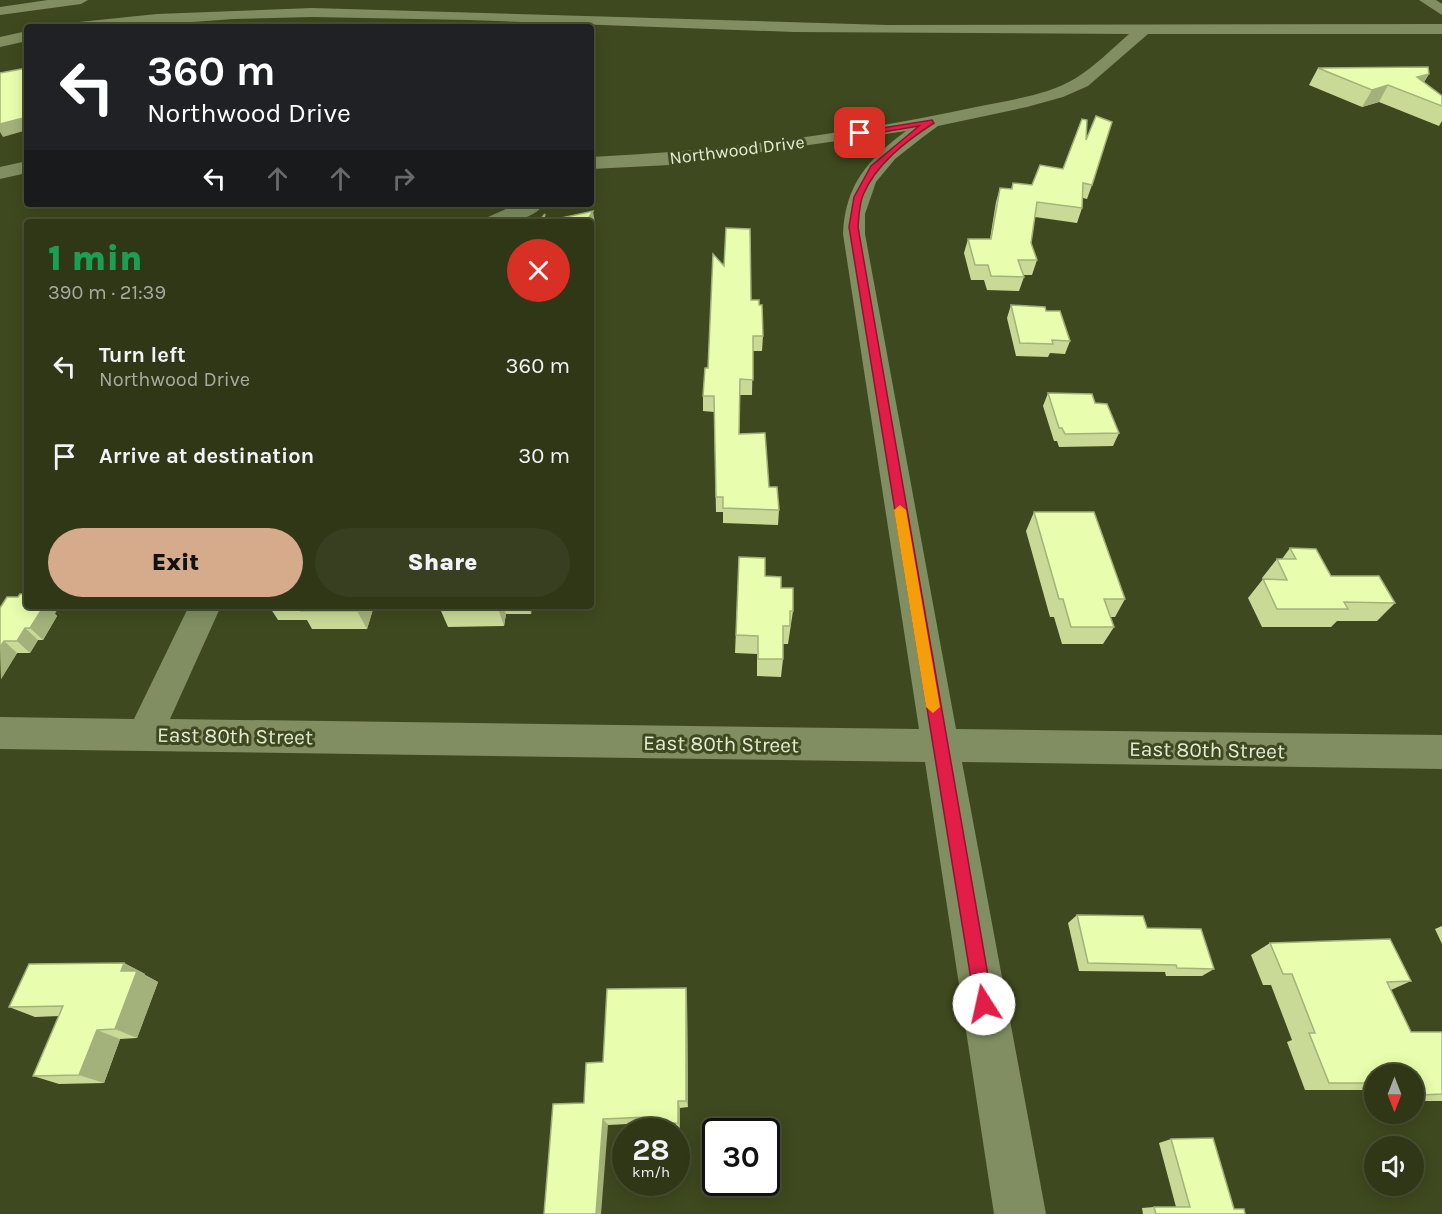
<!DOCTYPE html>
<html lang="en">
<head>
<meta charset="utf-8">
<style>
	:root { --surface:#2f3717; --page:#373f20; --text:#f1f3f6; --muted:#a7aca1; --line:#4a5136; --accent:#d6ab8b }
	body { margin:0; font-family:Karla,sans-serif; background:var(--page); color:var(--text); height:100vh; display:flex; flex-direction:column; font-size:22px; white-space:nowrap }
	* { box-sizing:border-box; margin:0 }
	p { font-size:20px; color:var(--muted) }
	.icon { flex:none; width:33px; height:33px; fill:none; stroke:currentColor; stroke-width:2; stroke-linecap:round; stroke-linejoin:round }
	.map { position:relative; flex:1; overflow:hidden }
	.drawer { position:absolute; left:24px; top:219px; width:570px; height:390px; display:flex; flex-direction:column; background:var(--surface); border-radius:6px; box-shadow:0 3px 15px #0003,0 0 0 2px var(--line) }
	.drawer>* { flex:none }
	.top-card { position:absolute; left:24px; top:24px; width:570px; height:183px; border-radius:6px; box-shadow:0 3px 15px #0003,0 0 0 2px var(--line); background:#202124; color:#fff; overflow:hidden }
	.needle { width:39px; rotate:180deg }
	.tools { position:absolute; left:1364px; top:1064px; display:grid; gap:12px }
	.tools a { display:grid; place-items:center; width:60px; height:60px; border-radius:50%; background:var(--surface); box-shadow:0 3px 15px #0003,0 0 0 2px var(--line); font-size:30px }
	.speed { position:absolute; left:612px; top:1118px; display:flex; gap:12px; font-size:30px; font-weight:700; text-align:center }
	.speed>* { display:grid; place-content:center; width:78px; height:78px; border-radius:50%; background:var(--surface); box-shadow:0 3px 15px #0003,0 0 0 2px var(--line); line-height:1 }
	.speed small { font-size:15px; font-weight:400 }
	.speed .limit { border:3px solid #111; border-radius:9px; background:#fff; color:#111 }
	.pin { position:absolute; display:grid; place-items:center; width:51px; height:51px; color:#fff; margin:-26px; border-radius:12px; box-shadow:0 3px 9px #0006 }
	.me { position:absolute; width:66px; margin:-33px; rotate:350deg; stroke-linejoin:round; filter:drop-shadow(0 0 4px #0008) }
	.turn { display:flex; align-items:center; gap:21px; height:126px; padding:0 24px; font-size:27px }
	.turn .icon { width:78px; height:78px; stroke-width:2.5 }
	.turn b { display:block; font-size:42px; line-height:51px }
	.lanes { display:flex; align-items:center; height:57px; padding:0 24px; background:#0003; justify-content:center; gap:30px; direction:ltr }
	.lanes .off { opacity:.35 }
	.round { display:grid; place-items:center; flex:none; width:63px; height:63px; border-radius:32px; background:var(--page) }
	.headline { display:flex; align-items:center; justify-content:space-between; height:102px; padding:0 24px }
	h1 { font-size:36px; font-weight:800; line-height:45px; color:#1e9e55 }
	.action { display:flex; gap:12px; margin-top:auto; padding:12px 24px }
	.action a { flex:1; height:69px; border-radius:36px; background:var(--accent); color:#111; font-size:24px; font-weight:800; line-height:69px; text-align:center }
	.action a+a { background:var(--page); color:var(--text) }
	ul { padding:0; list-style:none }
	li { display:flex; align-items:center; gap:18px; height:90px; padding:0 24px }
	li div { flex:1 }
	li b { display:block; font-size:22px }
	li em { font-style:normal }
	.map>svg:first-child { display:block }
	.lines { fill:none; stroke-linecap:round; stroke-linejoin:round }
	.minor { fill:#818e61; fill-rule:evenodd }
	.wall { fill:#c8da96 }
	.shaded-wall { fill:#a2b27a }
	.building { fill:#e8feae; stroke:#a2b27a; stroke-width:1.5 }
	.route { fill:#e11d48; stroke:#92132f; stroke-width:1.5 }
	.slow { fill:#f59e0b }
	.labels { text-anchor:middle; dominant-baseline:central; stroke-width:6; stroke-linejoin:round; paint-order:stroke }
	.far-street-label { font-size:18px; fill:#e5ecd5; stroke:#3f491f }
	.street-label { font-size:21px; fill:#e5ecd5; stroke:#3f491f }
</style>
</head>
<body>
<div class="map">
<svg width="1442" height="1214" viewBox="0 0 1442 1214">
	<rect width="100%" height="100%" fill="#3f491f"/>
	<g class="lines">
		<g class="minor">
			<polygon points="48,0 88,0 81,4 0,15 0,7"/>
			<polygon points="1419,0 1436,0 1442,4 1442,15"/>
			<path d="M312,8L887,25L1442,24V34H1148L1088,86L1063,97L1027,107L938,126L923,137L895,159L876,182L865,214V234L956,729L1442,735V769L962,762L1046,1214H994L925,762L0,749V717L134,719L189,606H221L170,719L919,729L843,234C845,185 868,159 906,131L670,165L591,169V157C720,151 850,134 976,107C1008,100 1047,96 1076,78C1095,66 1112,49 1129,34L794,32L468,20L312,17L234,19L123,27H71L79,22L157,14Z"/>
			<polygon points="27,31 27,41 0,47 0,37"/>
			<polygon points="27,161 27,173 0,179 0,167"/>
			<path d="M517,204H544C532,222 504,222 485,222L488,217Z"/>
		</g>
	</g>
	<g class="wall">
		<polygon points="1318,68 1429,74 1424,82 1442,96 1442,121 1439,126 1379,102 1362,107 1309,85"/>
		<polygon points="1086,140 1092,185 1087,199 1083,198 1082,208 1077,223 1035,217 1031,243 1037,260 1032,275 1023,275 1024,277 1019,291 987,290 984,280 971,280 964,253 968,239 990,239 996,202 1000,188 1011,189 1013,183 1032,185 1063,169"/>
		<polygon points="751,300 759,305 763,336 762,351 753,351 752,395 740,395 739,434 769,487 779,510 778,525 723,523 723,512 716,512 714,412 703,411 703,396 708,368"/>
		<polygon points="1011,305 1046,311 1070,341 1065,354 1050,353 1048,357 1016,356 1007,318"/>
		<polygon points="1048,393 1095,403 1119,433 1113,446 1059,447 1057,441 1054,441 1043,406"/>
		<polygon points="1034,512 1125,599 1115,617 1110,617 1114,627 1103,644 1062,644 1054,617 1050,617 1026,531"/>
		<polygon points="1290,548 1331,576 1395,603 1377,621 1337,621 1331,627 1262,627 1248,598 1263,579 1262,578 1277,559 1282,559"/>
		<polygon points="739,557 781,588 793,611 788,644 783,644 783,659 781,677 757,676 757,654 735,653"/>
		<polygon points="269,606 374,606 367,629 312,629 307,620 278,620"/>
		<polygon points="414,606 532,606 531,614 506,614 504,626 448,627 441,611 416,611"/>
		<polygon points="0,608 55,614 57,616 43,640 38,640 30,653 17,653 1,679"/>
		<polygon points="1077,915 1147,928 1214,969 1202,976 1166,976 1165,972 1079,971 1068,923"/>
		<polygon points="1442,926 1442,944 1435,929"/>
		<polygon points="1270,943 1411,981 1391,990 1411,1032 1442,1032 1442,1101 1413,1101 1413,1074 1374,1074 1374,1090 1305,1090 1287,1042 1292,1040 1271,985 1263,985 1251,955"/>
		<polygon points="124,963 145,974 145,975 158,982 137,1038 120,1039 104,1083 59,1084 33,1076 59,1016 35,1017 9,1007"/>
		<polygon points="686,988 687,998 688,1107 680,1108 680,1129 651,1130 648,1123 608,1125 584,1103 603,1062"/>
		<polygon points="1171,1139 1234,1209 1245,1214 1143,1214 1142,1208 1154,1207 1176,1207 1159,1143"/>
	</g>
	<g class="shaded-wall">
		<polygon points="1429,74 1419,90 1417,77"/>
		<polygon points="1388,85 1379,102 1362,107 1372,90"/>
		<polygon points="27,117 27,130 3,137 0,132 0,124"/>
		<polygon points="593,211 595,223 591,229 591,222 586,222"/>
		<polygon points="43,606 59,606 55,614 57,616 43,640 30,628"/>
		<polygon points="359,606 374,606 367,629 357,611"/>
		<polygon points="498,606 503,606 506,614 504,626 498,608"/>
		<polygon points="528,606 532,606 531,614"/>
		<polygon points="25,628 38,640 30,653 17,641"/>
		<polygon points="4,641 17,653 1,679 0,647"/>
		<polygon points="124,963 145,974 145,975 158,982 137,1038 115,1029 121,971"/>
		<polygon points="686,988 687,998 688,1107 686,1101"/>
		<polygon points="97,1030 120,1039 104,1083 79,1075"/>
		<polygon points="678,1101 680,1108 680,1129 678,1123"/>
		<polygon points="603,1119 608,1125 601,1214 596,1214"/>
	</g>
	<g class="building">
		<polygon points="455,25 456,27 435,27 436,26"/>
		<polygon points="1428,67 1429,74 1417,77 1442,96 1442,106 1388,85 1372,90 1318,68"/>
		<polygon points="27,68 27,117 0,124 0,73"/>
		<polygon points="1096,116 1112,122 1092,185 1083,183 1082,208 1037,202 1031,243 1037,260 1018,260 1024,277 991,276 988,265 975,265 968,239 991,239 1000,188 1012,189 1013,183 1032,185 1040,165 1063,169 1082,119 1087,120 1086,140"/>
		<polygon points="593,211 586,222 555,222 557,219"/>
		<polygon points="545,214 543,222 538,222"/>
		<polygon points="726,228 750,229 751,300 759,300 759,305 762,305 763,336 753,336 753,380 740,379 739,434 765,433 769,487 777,487 779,510 723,508 723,497 716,497 714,396 703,396 705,368 708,368 713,254 724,266"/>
		<polygon points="1011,305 1045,307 1046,311 1060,311 1070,341 1052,340 1053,344 1020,343"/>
		<polygon points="1048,393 1092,394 1095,403 1107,404 1119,433 1065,434 1062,428 1059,428"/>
		<polygon points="1034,512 1094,512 1125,599 1104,599 1114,627 1071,627 1063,599 1059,599"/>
		<polygon points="1290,548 1316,549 1331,576 1379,576 1395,603 1344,602 1348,609 1277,609 1263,579 1287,580 1277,559 1296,559"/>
		<polygon points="739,557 765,558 765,576 781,577 781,588 793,588 793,611 790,611 790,626 783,626 783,659 758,659 758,636 736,635"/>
		<polygon points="20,594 27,594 27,606 44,606 30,628 25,628 17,641 4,641 0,647 0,608 7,597 18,597"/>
		<polygon points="303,606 359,606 357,611 301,611"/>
		<polygon points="441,606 498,606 498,608 440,609"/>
		<polygon points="1077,915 1143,916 1147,928 1201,929 1214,969 1177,968 1176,965 1088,963"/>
		<polygon points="1390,939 1411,981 1387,982 1411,1032 1442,1032 1442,1094 1421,1095 1415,1083 1413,1083 1413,1074 1374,1074 1374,1083 1329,1083 1309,1033 1315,1033 1292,974 1283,974 1270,943"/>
		<polygon points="124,963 121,971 137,971 115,1029 97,1030 79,1075 33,1076 63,1006 9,1007 29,964"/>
		<polygon points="686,988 686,1101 678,1101 678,1123 648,1124 648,1117 603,1119 596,1214 544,1214 553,1104 584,1103 586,1063 603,1062 607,989"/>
		<polygon points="1213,1138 1234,1209 1244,1209 1245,1214 1156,1214 1154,1207 1190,1207 1171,1139"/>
	</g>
	<path class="route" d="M932,120L934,123C906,141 876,164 863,195C859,205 859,217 858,227L993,1004L990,1011L984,1013L977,1011L975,1004L849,227L854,197L871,166L919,126L860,136L857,132Z"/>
	<polygon class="slow" points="900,505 906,510 940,707 933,713 926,707 894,510"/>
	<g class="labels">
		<g class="far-street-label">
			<text transform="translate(737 150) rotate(-7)">Northwood Drive</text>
		</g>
		<g class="street-label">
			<text transform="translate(235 736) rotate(1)">East 80th Street</text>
			<text transform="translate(721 744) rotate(1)">East 80th Street</text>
			<text transform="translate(1207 750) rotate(1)">East 80th Street</text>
		</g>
	</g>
</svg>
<div class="tools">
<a><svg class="needle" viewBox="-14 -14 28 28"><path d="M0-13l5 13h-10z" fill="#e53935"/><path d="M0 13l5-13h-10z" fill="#a7aca1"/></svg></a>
<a><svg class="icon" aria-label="sound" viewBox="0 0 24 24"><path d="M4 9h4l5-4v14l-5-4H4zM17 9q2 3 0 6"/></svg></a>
</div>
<div class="speed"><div>28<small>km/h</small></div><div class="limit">30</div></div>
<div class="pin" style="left:860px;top:133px;background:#d93025"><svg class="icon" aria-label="arrive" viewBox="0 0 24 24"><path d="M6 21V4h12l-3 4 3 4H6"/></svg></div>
<svg class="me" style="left:984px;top:1004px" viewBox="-20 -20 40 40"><circle r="19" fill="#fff"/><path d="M0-13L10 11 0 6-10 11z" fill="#e11d48"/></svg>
<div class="top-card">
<div class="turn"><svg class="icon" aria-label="left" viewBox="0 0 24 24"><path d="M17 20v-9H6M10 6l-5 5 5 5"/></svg><div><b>360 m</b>Northwood Drive</div></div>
<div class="lanes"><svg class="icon" aria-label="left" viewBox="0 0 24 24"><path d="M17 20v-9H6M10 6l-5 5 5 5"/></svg><svg class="icon off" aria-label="ahead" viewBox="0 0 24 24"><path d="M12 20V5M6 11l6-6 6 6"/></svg><svg class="icon off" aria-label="ahead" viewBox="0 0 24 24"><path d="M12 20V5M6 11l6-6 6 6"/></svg><svg class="icon off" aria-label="right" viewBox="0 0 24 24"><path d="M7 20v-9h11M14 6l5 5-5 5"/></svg></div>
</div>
<section class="drawer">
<div class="headline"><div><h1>1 min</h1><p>390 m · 21:39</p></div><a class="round" style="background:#d93025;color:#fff"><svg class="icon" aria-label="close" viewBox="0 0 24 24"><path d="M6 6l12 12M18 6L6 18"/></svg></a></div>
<ul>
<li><svg class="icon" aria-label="left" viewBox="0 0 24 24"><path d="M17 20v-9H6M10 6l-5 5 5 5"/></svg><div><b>Turn left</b><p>Northwood Drive</p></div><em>360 m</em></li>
<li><svg class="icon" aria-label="arrive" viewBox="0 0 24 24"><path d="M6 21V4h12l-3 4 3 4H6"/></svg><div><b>Arrive at destination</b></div><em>30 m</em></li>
</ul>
<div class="action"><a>Exit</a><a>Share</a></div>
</section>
</div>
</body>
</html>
